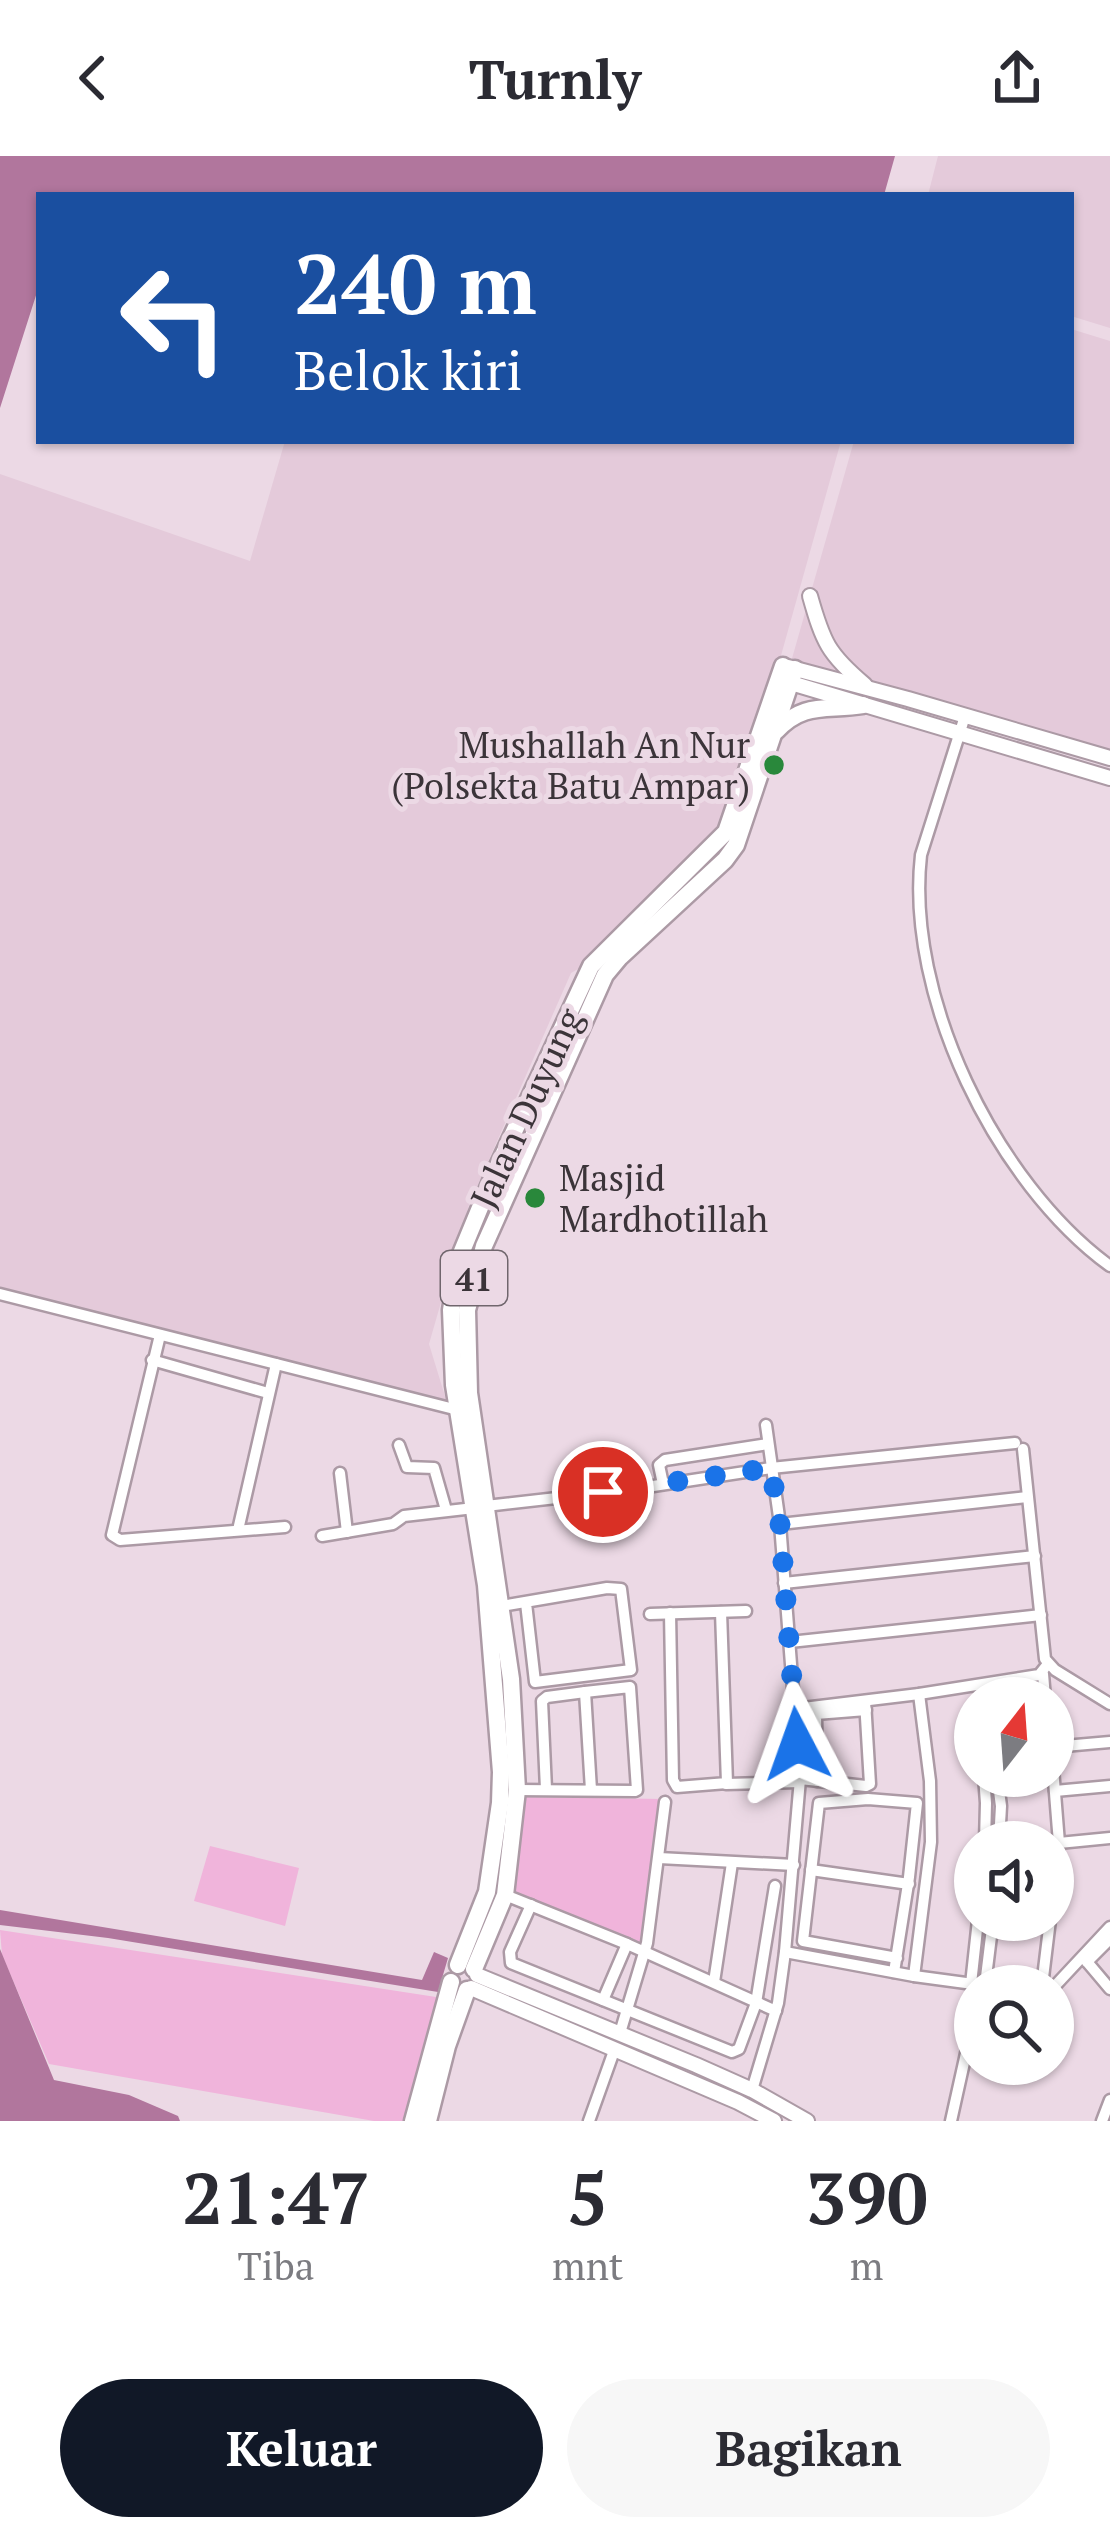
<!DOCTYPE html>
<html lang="id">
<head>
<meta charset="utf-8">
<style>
	:root { --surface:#fff; --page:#f7f7f7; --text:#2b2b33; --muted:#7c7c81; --accent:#111827 }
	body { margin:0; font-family:"PT Serif",serif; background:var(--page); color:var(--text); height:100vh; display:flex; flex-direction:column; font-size:45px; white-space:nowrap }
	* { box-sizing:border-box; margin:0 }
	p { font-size:39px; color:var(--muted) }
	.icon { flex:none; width:66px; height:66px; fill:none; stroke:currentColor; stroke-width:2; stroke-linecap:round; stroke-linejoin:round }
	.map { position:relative; height:1965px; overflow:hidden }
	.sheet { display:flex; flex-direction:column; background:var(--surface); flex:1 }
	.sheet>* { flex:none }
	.hud { position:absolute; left:36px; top:36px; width:1038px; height:252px; border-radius:0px; box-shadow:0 3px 9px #0004; background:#1a4fa0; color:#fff; overflow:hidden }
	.needle { width:78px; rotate:17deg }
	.controls { position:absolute; left:954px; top:1521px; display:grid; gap:24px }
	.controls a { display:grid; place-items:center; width:120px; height:120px; border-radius:50%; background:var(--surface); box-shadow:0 3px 9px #0004; font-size:60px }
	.pin { position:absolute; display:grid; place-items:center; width:102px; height:102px; color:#fff; margin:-51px; border:6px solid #fff; border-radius:50%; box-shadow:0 3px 12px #0007 }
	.me { position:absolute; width:132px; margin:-66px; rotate:356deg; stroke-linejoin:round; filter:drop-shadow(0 0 9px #0008) }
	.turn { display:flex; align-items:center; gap:42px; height:252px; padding:0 60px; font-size:54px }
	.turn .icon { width:156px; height:156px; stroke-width:2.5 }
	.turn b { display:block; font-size:84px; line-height:102px }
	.eta { display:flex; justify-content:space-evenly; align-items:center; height:204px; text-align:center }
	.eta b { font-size:72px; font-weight:700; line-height:84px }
	.button { display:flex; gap:24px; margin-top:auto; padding:24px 60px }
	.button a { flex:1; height:138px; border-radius:72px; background:var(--accent); color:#fff; font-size:48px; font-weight:700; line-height:138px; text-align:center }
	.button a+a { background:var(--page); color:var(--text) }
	header { display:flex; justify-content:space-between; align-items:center; height:156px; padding:0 60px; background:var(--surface); font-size:54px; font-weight:700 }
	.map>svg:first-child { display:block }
	.built { fill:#e4cada }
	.green { fill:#f0b4db }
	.water { fill:#b1769d }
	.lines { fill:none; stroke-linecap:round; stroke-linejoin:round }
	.minor-casing { stroke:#ac9aa5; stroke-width:15 }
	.major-casing { stroke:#ac9aa5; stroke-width:18 }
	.highway-casing { stroke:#ac9aa5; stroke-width:21 }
	.minor { stroke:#fff; stroke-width:10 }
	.major { stroke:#fff; stroke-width:14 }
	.highway { stroke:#fff; stroke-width:16 }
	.route { stroke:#1a73e8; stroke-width:21; stroke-dasharray:0 37.8 }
	.poi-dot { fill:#29883b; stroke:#ecd9e5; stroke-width:4.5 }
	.labels { text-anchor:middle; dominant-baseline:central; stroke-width:10; stroke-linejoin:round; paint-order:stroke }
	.shield { fill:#ecd9e5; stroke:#70666d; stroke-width:3 }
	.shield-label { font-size:33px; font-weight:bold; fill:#3b3439 }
	.poi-label { font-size:36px; fill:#3b3439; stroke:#ecd9e5; text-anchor:end }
	.street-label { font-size:36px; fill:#3b3439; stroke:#ecd9e5 }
</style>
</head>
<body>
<header><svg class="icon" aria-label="back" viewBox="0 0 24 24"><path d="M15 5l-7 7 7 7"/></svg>Turnly<svg class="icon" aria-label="share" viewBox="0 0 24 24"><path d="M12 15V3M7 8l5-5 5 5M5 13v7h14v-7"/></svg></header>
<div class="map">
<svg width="1110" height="1965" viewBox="0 0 1110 1965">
	<rect width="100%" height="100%" fill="#ecd9e5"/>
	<g class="built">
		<polygon points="938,0 1110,0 1110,172 1071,160 1071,39 928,39"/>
		<polygon points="1071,173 1110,185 1110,598 791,506 854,285 1071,285"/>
		<polygon points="285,285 841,285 730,682 606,797 571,817 469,1049 429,1188 448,1250 0,1138 0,318 250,405"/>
	</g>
	<g class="green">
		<polygon points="524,1641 664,1643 644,1794 506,1739"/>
		<polygon points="210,1690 299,1712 285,1770 194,1745"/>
		<polygon points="0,1774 449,1843 417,1965 374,1965 49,1908 2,1799"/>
	</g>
	<g class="water">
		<polygon points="0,0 895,0 884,39 39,39 39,130 0,252"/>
		<polygon points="0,1754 422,1824 434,1796 448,1802 438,1836 108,1782 0,1769"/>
		<polygon points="0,1793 54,1924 129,1939 178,1960 180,1965 0,1965"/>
	</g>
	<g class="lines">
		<defs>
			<g id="minor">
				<path d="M965,560L921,699C905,840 996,1027 1110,1110"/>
				<polyline points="0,1138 458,1254"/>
				<polyline points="160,1179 112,1379 120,1384 285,1371"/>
				<polyline points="152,1204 268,1237"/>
				<polyline points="399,1289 407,1311 434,1312 446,1354"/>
				<polyline points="1023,1293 1045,1503 1055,1514 1110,1548"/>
				<polyline points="340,1317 347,1376"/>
				<polyline points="663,1328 659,1309 665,1304 768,1288"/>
				<polyline points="486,1350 627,1334 771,1312 1015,1287"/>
				<polyline points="780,1368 1027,1341"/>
				<polyline points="238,1374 276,1208"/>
				<polyline points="322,1380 393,1368 404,1360 474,1352"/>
				<polyline points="784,1427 1035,1400"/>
				<polyline points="501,1450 607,1432 621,1433 631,1514 535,1526 526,1447"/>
				<polyline points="670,1457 673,1624 677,1631 727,1627 721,1456"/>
				<polyline points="650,1458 746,1455"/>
				<polyline points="790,1486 1041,1459"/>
				<polyline points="1043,1518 1045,1542"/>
				<polyline points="795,1553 919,1538 1039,1519 1047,1509"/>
				<polyline points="1053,1591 1110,1586"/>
				<polyline points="1053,1612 1059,1687 1053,1736"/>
				<polyline points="984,1620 986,1647 985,1686"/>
				<polyline points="997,1620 1001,1650 999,1686"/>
				<polyline points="800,1623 866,1630 870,1628 865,1545"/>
				<polyline points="817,1625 816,1558 866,1554"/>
				<polyline points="726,1628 800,1626"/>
				<polyline points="546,1633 542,1545 547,1541 585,1536"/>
				<polyline points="517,1634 635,1635 637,1634 630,1531 585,1536 591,1634"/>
				<polyline points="1055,1635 1110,1630"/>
				<polyline points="1059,1687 1110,1682"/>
				<polyline points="659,1702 794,1709"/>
				<polyline points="811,1714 909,1728"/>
				<polyline points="505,1739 627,1788 776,1855"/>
				<polyline points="531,1749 510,1796 511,1807 732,1896 739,1893 756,1847 775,1730"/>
				<polyline points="785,1796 914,1820 988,1830"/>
				<polyline points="1083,1801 1110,1833"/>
				<polyline points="1087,1806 1110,1783"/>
				<polyline points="894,1816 908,1728 909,1721 917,1647 868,1643 819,1647 803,1785 897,1802"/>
				<polyline points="914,1820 931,1686 930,1625 919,1538"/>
				<polyline points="714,1826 732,1707"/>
				<polyline points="971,1828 978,1764"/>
				<polyline points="985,1829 993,1764"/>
				<polyline points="1042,1830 1050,1764"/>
				<polyline points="1053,1832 1110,1771"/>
				<polyline points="603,1844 627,1788"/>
				<polyline points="620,1877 647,1787 665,1646"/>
				<polyline points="752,1934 778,1847 785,1796 800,1623 780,1368 766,1269"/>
				<polyline points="589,1965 614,1895"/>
				<polyline points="951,1965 975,1857"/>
				<polyline points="1102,1965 1110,1944"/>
			</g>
			<g id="major">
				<path d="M810,440C823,486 828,498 865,529"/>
				<polyline points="788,511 908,543 1110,602"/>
				<polyline points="781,524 1110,622"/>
				<polyline points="477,1819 696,1909 752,1934 807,1965"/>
				<polyline points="471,1832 738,1946 774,1965"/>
			</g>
			<g id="highway">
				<path d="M776,575C804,545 827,555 863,549"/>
				<polyline points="458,1809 487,1736 500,1647 501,1616 486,1429 454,1229 451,1154 460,1100 491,1025 591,810 726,676 783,510"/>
				<polyline points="474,1813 505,1739 517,1634 511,1523 469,1237 467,1154 484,1090 605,819 620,801 725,704 736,689 795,513"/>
				<polyline points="413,1965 451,1826"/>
				<polyline points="428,1965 447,1890 467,1834"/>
			</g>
		</defs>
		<use href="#minor" class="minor-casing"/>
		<use href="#major" class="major-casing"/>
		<use href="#highway" class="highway-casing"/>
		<use href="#minor" class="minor"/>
		<use href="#major" class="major"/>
		<use href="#highway" class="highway"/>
	</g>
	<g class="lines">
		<polyline class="route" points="603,1336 771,1312 780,1368 797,1588"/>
	</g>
	<g class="poi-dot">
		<circle cx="774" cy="609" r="12"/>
		<circle cx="535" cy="1042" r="12"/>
	</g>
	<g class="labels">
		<rect class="shield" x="441" y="1095" width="66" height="54" rx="9"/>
		<g class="shield-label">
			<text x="474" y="1122">41</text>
		</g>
		<g class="poi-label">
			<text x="750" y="588">Mushallah An Nur<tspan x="750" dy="41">(Polsekta Batu Ampar)</tspan></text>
			<text x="559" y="1021" text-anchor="start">Masjid<tspan x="559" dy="41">Mardhotillah</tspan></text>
		</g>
		<g class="street-label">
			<text transform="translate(526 952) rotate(-65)">Jalan Duyung</text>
		</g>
	</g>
</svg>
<div class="controls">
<a><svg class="needle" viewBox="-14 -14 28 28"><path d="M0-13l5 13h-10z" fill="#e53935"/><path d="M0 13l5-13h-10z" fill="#7c7c81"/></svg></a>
<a><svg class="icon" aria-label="sound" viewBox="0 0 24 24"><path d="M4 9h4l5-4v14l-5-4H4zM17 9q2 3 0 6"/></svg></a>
<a><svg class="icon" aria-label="search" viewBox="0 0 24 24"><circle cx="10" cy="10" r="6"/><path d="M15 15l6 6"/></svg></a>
</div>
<div class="pin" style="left:603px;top:1336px;background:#d93025"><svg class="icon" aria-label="arrive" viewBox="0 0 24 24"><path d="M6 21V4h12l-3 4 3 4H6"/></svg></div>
<svg class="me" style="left:797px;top:1588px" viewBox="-20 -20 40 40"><path d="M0-17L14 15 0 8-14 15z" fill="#1a73e8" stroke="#fff" stroke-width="4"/></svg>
<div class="hud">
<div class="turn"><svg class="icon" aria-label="left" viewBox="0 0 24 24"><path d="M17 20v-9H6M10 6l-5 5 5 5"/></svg><div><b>240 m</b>Belok kiri</div></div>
</div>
</div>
<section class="sheet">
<div class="eta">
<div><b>21:47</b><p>Tiba</p></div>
<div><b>5</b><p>mnt</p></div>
<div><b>390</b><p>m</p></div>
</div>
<div class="button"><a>Keluar</a><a>Bagikan</a></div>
</section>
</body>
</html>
